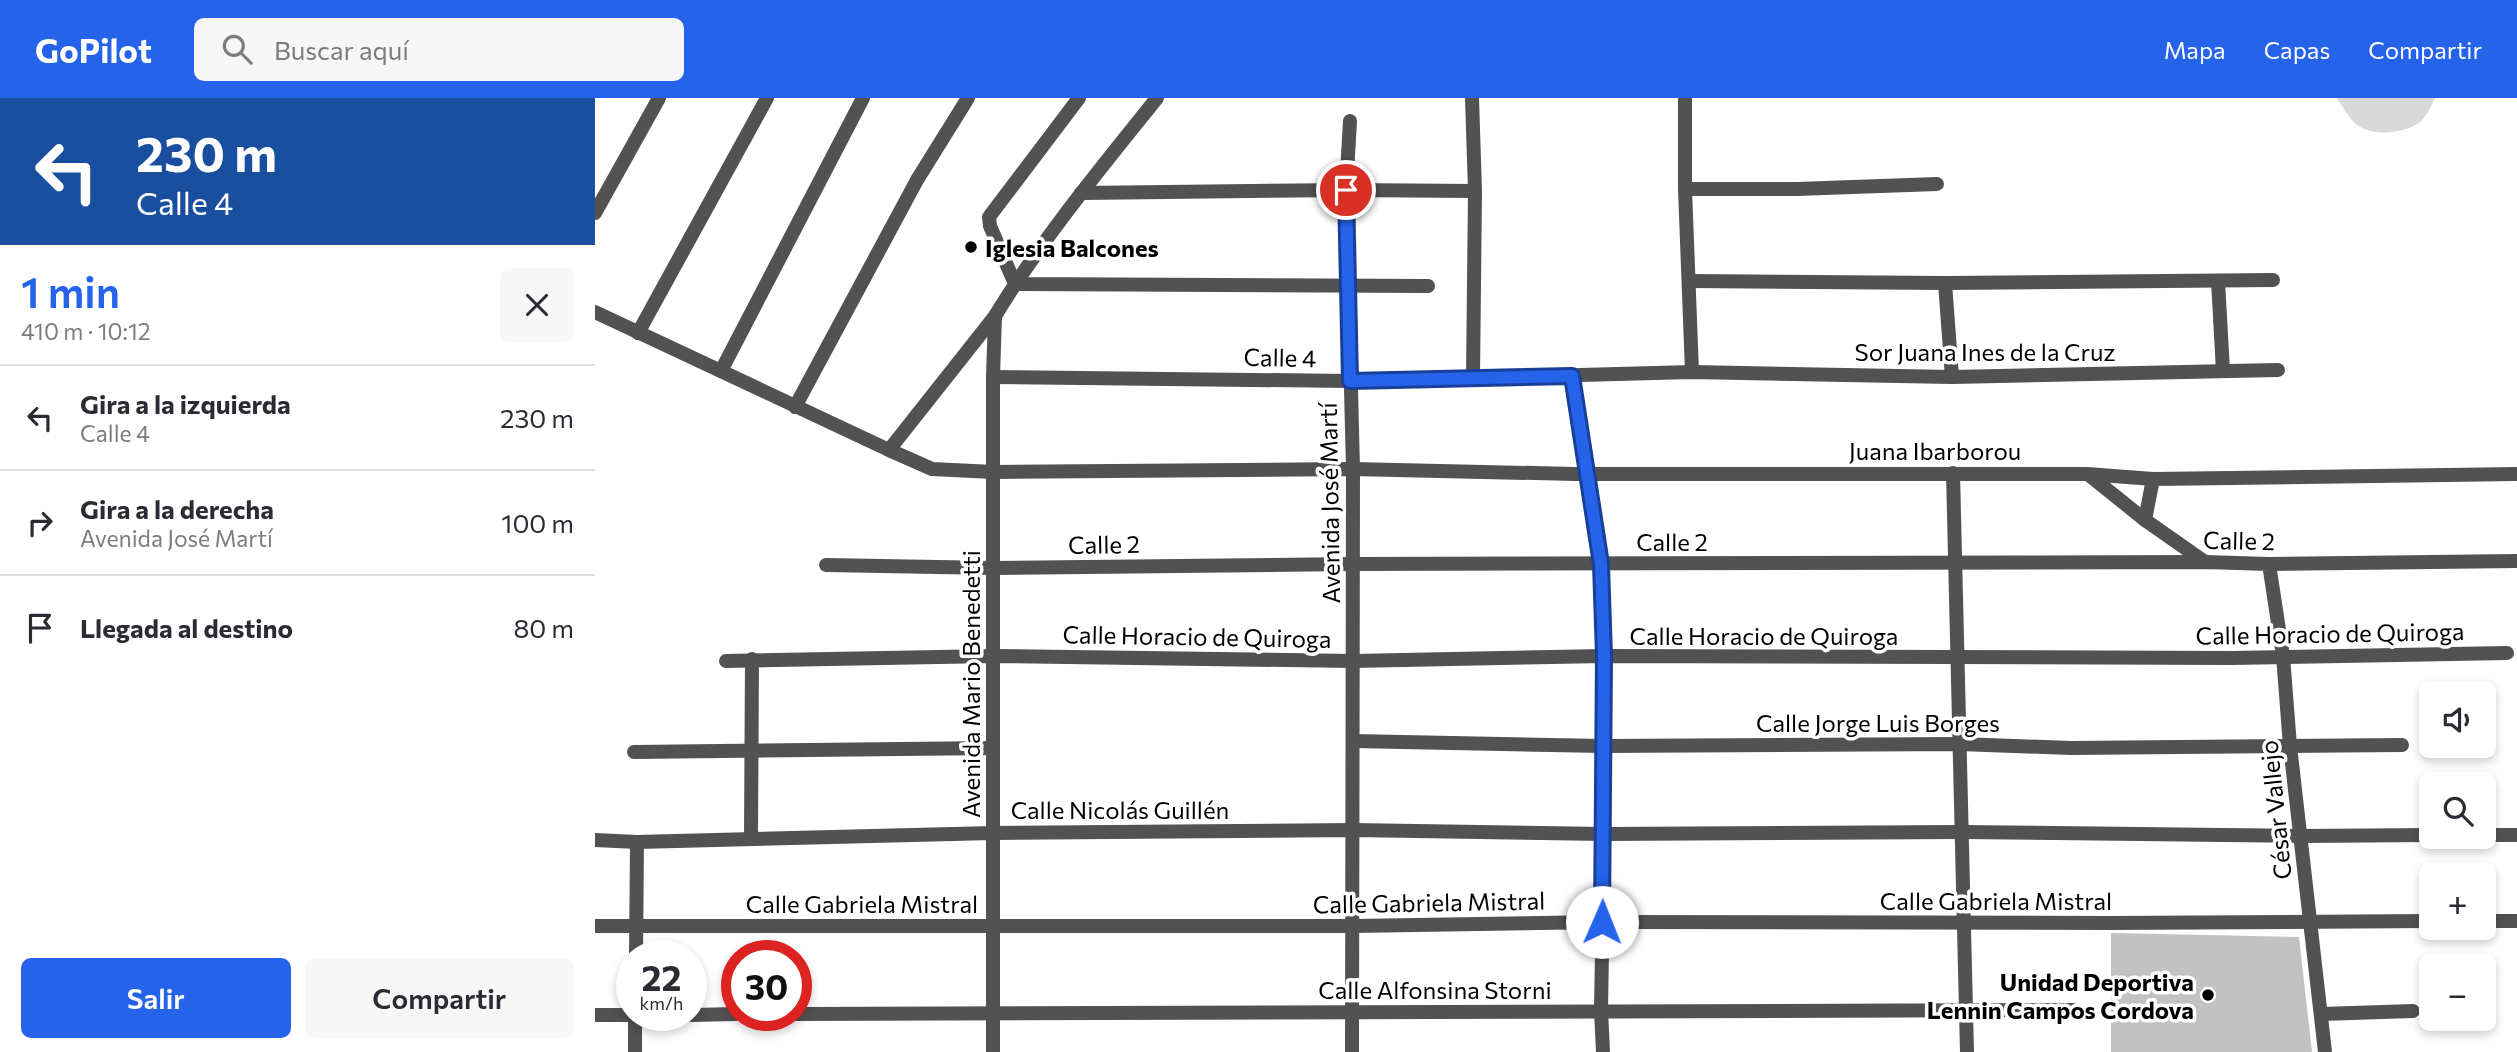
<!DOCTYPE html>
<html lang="es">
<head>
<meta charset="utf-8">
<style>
	:root { --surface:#fff; --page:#f7f7f7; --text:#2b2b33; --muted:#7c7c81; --line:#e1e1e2; --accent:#2563eb }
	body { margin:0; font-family:Commissioner,sans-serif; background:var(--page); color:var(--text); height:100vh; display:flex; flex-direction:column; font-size:26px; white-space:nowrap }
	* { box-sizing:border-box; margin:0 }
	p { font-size:23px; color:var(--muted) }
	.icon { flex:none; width:38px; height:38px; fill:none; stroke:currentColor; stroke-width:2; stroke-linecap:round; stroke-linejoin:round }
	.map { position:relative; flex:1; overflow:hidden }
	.drawer { display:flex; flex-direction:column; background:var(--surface); width:595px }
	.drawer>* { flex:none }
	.hud { background:#1a4fa0; color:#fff; overflow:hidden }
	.controls { position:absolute; left:1824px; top:583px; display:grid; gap:14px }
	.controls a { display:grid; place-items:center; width:77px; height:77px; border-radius:10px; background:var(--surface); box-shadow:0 4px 10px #0003; font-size:35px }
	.speed { position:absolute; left:21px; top:842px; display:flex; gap:14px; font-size:35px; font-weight:700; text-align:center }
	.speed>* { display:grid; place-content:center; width:91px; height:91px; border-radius:50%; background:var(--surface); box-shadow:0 4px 10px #0003; line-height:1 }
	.speed small { font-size:18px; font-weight:400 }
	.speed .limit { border:10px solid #d22; background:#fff; color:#111 }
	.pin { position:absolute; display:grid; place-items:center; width:60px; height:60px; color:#fff; margin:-30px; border:4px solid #fff; border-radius:50%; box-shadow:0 2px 7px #0007 }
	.me { position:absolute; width:77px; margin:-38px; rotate:1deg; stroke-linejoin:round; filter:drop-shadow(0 0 5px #0008) }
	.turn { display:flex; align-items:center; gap:24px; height:147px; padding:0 21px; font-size:32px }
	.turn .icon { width:91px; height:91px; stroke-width:2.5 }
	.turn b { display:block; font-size:49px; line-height:60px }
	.round { display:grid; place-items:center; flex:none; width:74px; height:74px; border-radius:10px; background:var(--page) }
	.summary { display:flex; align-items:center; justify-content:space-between; height:119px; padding:0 21px }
	h1 { font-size:42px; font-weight:600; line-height:52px; color:var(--accent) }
	.cta { display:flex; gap:14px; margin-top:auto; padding:14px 21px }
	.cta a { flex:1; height:80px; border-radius:10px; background:var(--accent); color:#fff; font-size:28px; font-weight:600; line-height:80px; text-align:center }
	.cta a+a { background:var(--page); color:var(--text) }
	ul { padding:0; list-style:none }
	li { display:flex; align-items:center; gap:21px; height:105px; padding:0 21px; border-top:2px solid var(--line) }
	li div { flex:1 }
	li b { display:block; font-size:26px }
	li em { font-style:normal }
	header { display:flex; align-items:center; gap:42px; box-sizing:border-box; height:98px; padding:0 35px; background:var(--accent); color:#fff }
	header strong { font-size:33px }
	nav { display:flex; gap:38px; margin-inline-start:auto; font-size:24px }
	.search { width:490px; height:63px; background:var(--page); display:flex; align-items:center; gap:18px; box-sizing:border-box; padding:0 24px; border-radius:10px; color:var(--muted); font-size:26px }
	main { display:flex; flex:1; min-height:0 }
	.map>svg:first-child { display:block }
	.green { fill:#d9d9d9 }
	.building { fill:#c2c2c2 }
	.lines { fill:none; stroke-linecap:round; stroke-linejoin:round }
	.minor { stroke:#525252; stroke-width:14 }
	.tertiary { stroke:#525252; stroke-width:14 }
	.route-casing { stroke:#184099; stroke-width:18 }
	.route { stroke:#2563eb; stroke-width:12 }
	.poi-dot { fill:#000; stroke:#fff; stroke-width:2.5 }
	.labels { text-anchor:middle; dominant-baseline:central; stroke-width:7; stroke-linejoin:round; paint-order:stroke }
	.poi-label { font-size:24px; font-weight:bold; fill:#000; stroke:#fff; text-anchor:start }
	.street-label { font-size:24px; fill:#000; stroke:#fff }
</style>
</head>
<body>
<header>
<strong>GoPilot</strong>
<div class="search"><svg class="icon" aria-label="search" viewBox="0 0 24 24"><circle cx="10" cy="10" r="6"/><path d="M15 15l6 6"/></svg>Buscar aquí</div>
<nav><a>Mapa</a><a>Capas</a><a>Compartir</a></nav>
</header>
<main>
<section class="drawer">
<div class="hud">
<div class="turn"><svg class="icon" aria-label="left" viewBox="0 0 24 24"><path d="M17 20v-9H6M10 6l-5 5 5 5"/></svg><div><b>230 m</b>Calle 4</div></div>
</div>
<div class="summary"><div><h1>1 min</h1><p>410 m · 10:12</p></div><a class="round"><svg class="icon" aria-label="close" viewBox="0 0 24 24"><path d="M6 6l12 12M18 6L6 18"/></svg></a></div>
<ul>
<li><svg class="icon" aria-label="left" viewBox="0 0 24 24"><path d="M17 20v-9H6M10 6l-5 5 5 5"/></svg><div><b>Gira a la izquierda</b><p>Calle 4</p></div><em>230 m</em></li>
<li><svg class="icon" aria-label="right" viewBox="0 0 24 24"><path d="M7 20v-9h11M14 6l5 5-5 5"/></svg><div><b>Gira a la derecha</b><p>Avenida José Martí</p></div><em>100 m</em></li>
<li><svg class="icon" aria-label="arrive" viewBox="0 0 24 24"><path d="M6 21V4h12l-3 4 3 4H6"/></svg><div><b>Llegada al destino</b></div><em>80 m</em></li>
</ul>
<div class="cta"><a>Salir</a><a>Compartir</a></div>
</section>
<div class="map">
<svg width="1922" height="954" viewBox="0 0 1922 954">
	<rect width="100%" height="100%" fill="#fff"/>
	<path class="green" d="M1742,0H1840C1836,8 1832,18 1825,24C1811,35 1783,38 1767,30C1755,24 1749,10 1742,0Z"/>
	<polygon class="building" points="1516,835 1704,839 1717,954 1516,954"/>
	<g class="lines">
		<g class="minor">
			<polyline points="484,0 394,119 395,128 420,186 833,188"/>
			<polyline points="877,0 880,93 878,279"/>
			<polyline points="1090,0 1090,91 1097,274"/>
			<polyline points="755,23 751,92 758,371 757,954"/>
			<polyline points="1090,91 1202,91 1342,86"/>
			<polyline points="486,95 751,92 880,93"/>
			<polyline points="0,115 64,0"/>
			<polyline points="1095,183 1350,185 1678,182"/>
			<polyline points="1623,183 1628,273"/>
			<polyline points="1350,185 1357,279"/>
			<path d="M400,218C447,141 505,71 562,0"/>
			<polyline points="43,235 172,0"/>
			<polyline points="126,273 268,0"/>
			<polyline points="977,277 1005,466 1009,558 1009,736 1006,912 1008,954"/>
			<polyline points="398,279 755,283 1097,274 1357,279 1683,272"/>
			<polyline points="200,309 322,82 373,0"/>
			<polyline points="294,352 337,371 398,374 758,371 980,376 1492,376 1558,381 1922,376"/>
			<polyline points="1358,375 1372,954"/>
			<polyline points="1494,377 1550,422 1610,464"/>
			<polyline points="1550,422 1558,381"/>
			<polyline points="1674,466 1922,463"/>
			<polyline points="231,467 398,470"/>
			<polyline points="131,563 398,558 758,563 1009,558 1636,560 1912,555"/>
			<polyline points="758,643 1008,648 1365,646 1476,650 1807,647"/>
			<polyline points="39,654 398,650"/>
			<polyline points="1888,737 1922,737"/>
			<polyline points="156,741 157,561"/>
			<polyline points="0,742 42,744 398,735 758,732 1009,736 1367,734 1707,738 1836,737"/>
			<polyline points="1888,823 1922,823"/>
			<polyline points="0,828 758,828 1007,824 1515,825 1836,823"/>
			<polyline points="41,858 42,744"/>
			<polyline points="201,916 1478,912"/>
			<polyline points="1726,916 1818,913"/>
			<polyline points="0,917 37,917"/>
			<polyline points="96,917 142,916"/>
			<polyline points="40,954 40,917"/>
		</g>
		<g class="tertiary">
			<polyline points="0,214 294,352 400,218"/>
			<polyline points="398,470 758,466 1610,464 1674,466 1688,558 1695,648 1730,954"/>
			<polyline points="398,954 398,279 400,218"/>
		</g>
	</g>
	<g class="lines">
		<defs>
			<polyline id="route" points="751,92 755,283 977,278 1006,466 1009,558 1007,824"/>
		</defs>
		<use href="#route" class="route-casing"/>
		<use href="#route" class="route"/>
	</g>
	<g class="poi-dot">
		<circle cx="376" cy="149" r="7"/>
		<circle cx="1613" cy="897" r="7"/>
	</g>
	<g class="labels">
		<g class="poi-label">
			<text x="390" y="149">Iglesia Balcones</text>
			<text x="1599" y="883" text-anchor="end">Unidad Deportiva<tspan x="1599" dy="28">Lennin Campos Cordova</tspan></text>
		</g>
		<g class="street-label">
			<text x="1390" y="253">Sor Juana Ines de la Cruz</text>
			<text transform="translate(685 259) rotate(1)">Calle 4</text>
			<text x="1340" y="352">Juana Ibarborou</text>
			<text transform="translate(734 405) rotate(-91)">Avenida José Martí</text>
			<text transform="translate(1644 442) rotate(1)">Calle 2</text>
			<text x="1077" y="443">Calle 2</text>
			<text transform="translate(509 446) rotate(-1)">Calle 2</text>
			<text transform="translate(1735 535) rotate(-1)">Calle Horacio de Quiroga</text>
			<text x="1169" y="537">Calle Horacio de Quiroga</text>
			<text transform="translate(602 538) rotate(1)">Calle Horacio de Quiroga</text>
			<text transform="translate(375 586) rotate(-90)">Avenida Mario Benedetti</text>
			<text x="1283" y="624">Calle Jorge Luis Borges</text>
			<text x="525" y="711">Calle Nicolás Guillén</text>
			<text transform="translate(1680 712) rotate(-96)">César Vallejo</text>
			<text x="1401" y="802">Calle Gabriela Mistral</text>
			<text transform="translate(834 804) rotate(-1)">Calle Gabriela Mistral</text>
			<text x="267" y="805">Calle Gabriela Mistral</text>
			<text x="840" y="891">Calle Alfonsina Storni</text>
		</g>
	</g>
</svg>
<div class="controls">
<a><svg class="icon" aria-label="sound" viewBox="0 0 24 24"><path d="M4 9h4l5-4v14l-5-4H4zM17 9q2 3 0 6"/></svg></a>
<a><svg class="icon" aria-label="search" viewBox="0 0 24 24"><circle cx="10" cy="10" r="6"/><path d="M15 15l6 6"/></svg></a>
<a>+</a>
<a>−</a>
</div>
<div class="speed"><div>22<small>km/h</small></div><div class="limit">30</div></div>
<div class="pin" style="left:751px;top:92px;background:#d93025"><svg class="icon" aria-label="arrive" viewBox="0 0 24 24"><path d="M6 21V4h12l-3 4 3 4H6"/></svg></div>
<svg class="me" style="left:1007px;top:824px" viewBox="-20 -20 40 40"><circle r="19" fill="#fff"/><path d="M0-13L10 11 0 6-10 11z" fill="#2563eb"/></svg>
</div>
</main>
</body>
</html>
